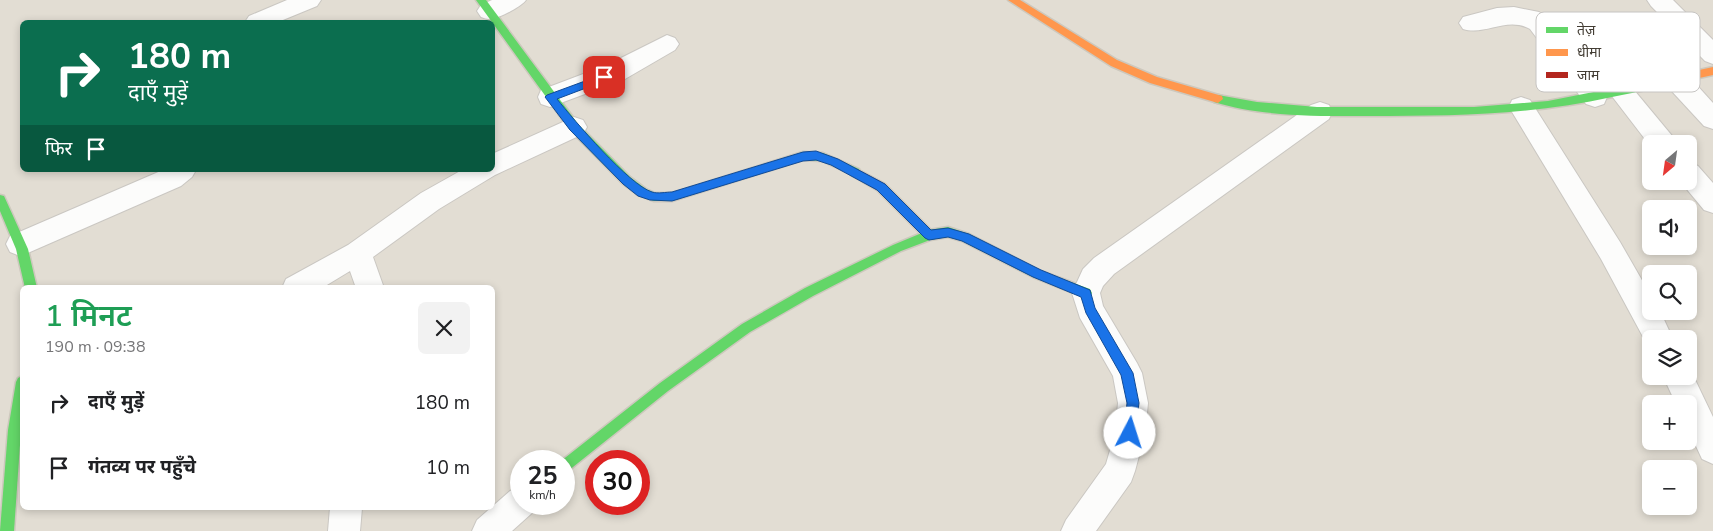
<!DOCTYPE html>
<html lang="hi">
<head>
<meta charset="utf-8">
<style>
	:root { --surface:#fff; --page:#f2f2f2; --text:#202124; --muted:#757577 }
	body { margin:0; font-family:"Nunito Sans","Noto Sans Devanagari",sans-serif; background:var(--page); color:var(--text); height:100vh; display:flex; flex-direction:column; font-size:19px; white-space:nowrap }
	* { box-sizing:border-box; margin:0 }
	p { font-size:16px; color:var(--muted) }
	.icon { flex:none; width:28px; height:28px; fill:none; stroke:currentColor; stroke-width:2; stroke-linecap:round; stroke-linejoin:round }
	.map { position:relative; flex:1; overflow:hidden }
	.details { position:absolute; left:20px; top:285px; width:475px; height:225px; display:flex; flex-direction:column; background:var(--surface); border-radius:8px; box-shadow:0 2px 8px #0003 }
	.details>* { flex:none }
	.guide { position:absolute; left:20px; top:20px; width:475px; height:152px; border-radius:8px; box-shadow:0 2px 8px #0003; background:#0b6e4f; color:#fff; overflow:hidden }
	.needle { width:32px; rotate:209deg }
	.buttons { position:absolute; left:1642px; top:135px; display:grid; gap:10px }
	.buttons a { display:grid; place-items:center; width:55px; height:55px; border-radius:8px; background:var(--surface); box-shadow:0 2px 8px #0003; font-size:25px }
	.speed { position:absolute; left:510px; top:450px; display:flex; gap:10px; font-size:25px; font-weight:700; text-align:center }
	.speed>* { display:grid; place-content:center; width:65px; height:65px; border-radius:50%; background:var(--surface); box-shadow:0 2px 8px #0003; line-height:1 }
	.speed small { font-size:12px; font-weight:400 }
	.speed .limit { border:8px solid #d22; background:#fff; color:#111 }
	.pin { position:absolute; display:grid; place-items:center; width:42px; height:42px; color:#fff; margin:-21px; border-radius:10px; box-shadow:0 2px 8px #0006 }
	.me { position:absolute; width:55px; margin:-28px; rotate:5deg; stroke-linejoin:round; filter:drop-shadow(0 0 4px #0008) }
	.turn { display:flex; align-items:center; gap:18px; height:105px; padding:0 25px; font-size:22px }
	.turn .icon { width:65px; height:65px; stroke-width:2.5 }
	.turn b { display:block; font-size:35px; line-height:42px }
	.then { display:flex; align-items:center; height:48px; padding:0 25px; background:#0003; gap:10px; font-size:19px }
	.round { display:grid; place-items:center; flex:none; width:52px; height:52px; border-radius:8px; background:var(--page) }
	.summary { display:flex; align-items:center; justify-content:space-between; height:85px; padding:0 25px }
	h1 { font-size:30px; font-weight:600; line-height:38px; color:#1e9e55 }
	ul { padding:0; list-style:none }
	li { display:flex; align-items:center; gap:15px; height:65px; padding:0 25px }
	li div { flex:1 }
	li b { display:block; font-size:19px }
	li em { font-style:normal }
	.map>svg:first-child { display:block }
	.residential { fill:#e2ddd3; fill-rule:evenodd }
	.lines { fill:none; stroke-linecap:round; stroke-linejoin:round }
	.street-casing { stroke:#cac7c2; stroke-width:2 }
	.fast-casing { stroke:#cdc8bd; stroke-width:3 }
	.slow-casing { stroke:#cdc8bd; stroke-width:3 }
	.jam-casing { stroke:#cdc8bd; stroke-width:3 }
	.street { fill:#fcfcfb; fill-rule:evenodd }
	.fast { fill:#63d668; fill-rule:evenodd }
	.slow { fill:#ff974d; fill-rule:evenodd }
	.jam { fill:#b3261e; fill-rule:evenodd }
	.route { fill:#1a73e8; stroke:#114b97 }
	.key { fill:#fff; stroke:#c6c4c2; stroke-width:1 }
	.key-label { font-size:14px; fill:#423c33 }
</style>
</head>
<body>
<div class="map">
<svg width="1713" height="531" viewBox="0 0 1713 531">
	<rect width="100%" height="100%" fill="#eeebe6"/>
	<path class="residential" d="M0,0H1713V531H0ZM22,22H492V170H22ZM1651,144H1689V181H1651ZM1651,209H1689V246H1651ZM1651,274H1689V311H1651ZM22,288H492V508H22ZM1651,339H1689V376H1651ZM1651,404H1689V441H1651ZM521,461H564V504H521ZM596,461H639V504H596ZM1651,469H1689V506H1651Z"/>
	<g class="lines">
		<defs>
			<g id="street">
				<polygon points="287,0 321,0 317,6 278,22 245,22 249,16"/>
				<path d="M492,0H526C521,7 498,19 489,19C486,19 484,18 481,17L477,11L481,5Z"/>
				<polygon points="1647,0 1673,0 1713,40 1713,64 1705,61 1651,6"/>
				<path d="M1514,7L1539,12L1546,17L1604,90L1607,97L1604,104L1595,107L1586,104L1530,29C1507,16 1485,36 1463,29L1459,23L1463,17L1497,8Z"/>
				<polygon points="667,35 675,38 679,44 675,50 625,79 550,107 541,104 538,97 541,90 607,65"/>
				<polygon points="1676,70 1685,72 1713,103 1713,129 1704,126 1667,86 1664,79 1667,72"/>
				<polygon points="1620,82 1629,84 1673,137 1677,144 1651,144 1651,147 1608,91 1611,84"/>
				<polygon points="1521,97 1530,100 1620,242 1651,296 1651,311 1660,311 1673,339 1651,339 1651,349 1649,348 1601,259 1509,107 1512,100"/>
				<polygon points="1320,102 1329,105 1332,112 1329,119 1114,274 1103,286 1100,293 1103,306 1137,363 1142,373 1148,403 1145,433 1135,471 1131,482 1096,531 1061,531 1066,520 1106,464 1115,433 1118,403 1113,376 1080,318 1072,293 1083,269 1094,258 1311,105"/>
				<polygon points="574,117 583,120 587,127 583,134 495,175 439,209 373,257 384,288 356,288 350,271 322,288 282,288 286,279 348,245 421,193 462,170 492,170 492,154"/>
				<polygon points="1689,162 1698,166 1713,183 1713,213 1704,210 1680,181 1689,181"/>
				<polygon points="163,170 196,170 192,177 181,186 30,252 20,256 10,252 6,244 10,236"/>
				<polygon points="1689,367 1713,417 1713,464 1702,459 1689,431 1689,404 1676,404 1663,376 1689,376"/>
				<polygon points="521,486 521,504 536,504 532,513 512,531 472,531 477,520 510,491"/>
				<polygon points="330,508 362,508 360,531 328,531"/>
			</g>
			<g id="fast">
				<polygon points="476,0 486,0 578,124 630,177 646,189 655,193 672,193 803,152 823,153 859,169 860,172 855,176 822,161 803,160 672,201 654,201 638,195 622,183 570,130"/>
				<path d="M1649,81L1653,82L1654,85L1653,88C1639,92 1625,94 1612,97C1532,115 1451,116 1369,116C1320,116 1262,117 1214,102L1213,99L1218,95L1257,102L1317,107H1474L1548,101Z"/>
				<polygon points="0,195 4,196 28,249 37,288 25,288 16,249 0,211"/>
				<polygon points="948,227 969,234 1041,271 1090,289 1092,293 1090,297 1086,298 1033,277 962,241 948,237 930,240 901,251 813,296 750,332 668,391 568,471 564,473 564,461 561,461 660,383 742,324 805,288 893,245 929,230"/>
				<polygon points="22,376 22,416 14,531 0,531 8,430 16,382 18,378"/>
			</g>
			<g id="slow">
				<polygon points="1008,0 1020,0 1117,60 1157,77 1222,96 1223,99 1218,103 1150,83 1111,66"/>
				<polygon points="1713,67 1713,75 1649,89 1644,85 1649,81"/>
			</g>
			<polygon id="jam" points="855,168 885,184 933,232 935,235 933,238 925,238 877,190 851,175 850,172"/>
		</defs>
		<use href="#street" class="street-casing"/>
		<use href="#fast" class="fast-casing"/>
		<use href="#slow" class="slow-casing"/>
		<use href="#jam" class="jam-casing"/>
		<use href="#street" class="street"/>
		<use href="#fast" class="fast"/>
		<use href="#slow" class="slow"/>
		<use href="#jam" class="jam"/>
	</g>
	<path class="route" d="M604,74L607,75V80L557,99C574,120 629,185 652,192C658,194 666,192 672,192L803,152L816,151L838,159L885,184L931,230L948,228L969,234L1041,270L1090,290L1095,308L1133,373L1139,403L1135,437L1130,439L1126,437L1124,433L1127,403L1121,375L1086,313L1081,297L1033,277L962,241L948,237L929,240L925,238L877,190L831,165L816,160L803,161L672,201L650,200L638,196L623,184L570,130L545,97L547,95Z"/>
	<rect x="1536" y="12" width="164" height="80" rx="8" class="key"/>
	<rect x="1546" y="27" width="22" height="6" fill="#63d668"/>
	<rect x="1546" y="49" width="22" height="7" fill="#ff974d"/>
	<rect x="1546" y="72" width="22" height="6" fill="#b3261e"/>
	<g class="key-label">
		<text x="1577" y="35">तेज़</text>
		<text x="1577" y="57">धीमा</text>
		<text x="1577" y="80">जाम</text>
	</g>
</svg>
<div class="buttons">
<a><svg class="needle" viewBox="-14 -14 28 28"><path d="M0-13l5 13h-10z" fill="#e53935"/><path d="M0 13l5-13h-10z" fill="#757577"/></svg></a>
<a><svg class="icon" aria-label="sound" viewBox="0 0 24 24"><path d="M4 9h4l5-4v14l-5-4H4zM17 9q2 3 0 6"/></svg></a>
<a><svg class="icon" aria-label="search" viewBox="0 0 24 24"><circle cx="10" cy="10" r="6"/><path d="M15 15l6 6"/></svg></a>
<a><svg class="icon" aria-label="layers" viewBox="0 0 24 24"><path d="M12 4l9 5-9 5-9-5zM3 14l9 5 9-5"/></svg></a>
<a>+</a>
<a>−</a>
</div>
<div class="speed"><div>25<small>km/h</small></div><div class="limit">30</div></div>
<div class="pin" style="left:604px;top:77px;background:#d93025"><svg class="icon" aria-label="arrive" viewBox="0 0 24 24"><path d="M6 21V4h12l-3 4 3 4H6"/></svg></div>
<svg class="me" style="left:1130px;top:433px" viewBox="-20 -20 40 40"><circle r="19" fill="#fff"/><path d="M0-13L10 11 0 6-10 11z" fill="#1a73e8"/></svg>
<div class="guide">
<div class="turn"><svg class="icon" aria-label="right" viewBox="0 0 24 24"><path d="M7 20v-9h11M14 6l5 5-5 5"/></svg><div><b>180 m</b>दाएँ मुड़ें</div></div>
<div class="then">फिर<svg class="icon" aria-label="arrive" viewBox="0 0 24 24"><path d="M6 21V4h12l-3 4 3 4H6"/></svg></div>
</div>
<section class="details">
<div class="summary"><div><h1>1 मिनट</h1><p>190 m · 09:38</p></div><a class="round"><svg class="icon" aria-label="close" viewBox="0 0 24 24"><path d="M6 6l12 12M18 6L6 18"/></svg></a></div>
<ul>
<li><svg class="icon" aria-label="right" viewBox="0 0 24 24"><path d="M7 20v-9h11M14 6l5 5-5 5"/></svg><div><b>दाएँ मुड़ें</b></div><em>180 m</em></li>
<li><svg class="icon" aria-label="arrive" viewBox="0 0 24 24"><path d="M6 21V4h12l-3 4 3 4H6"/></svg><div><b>गंतव्य पर पहुँचे</b></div><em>10 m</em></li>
</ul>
</section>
</div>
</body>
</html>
